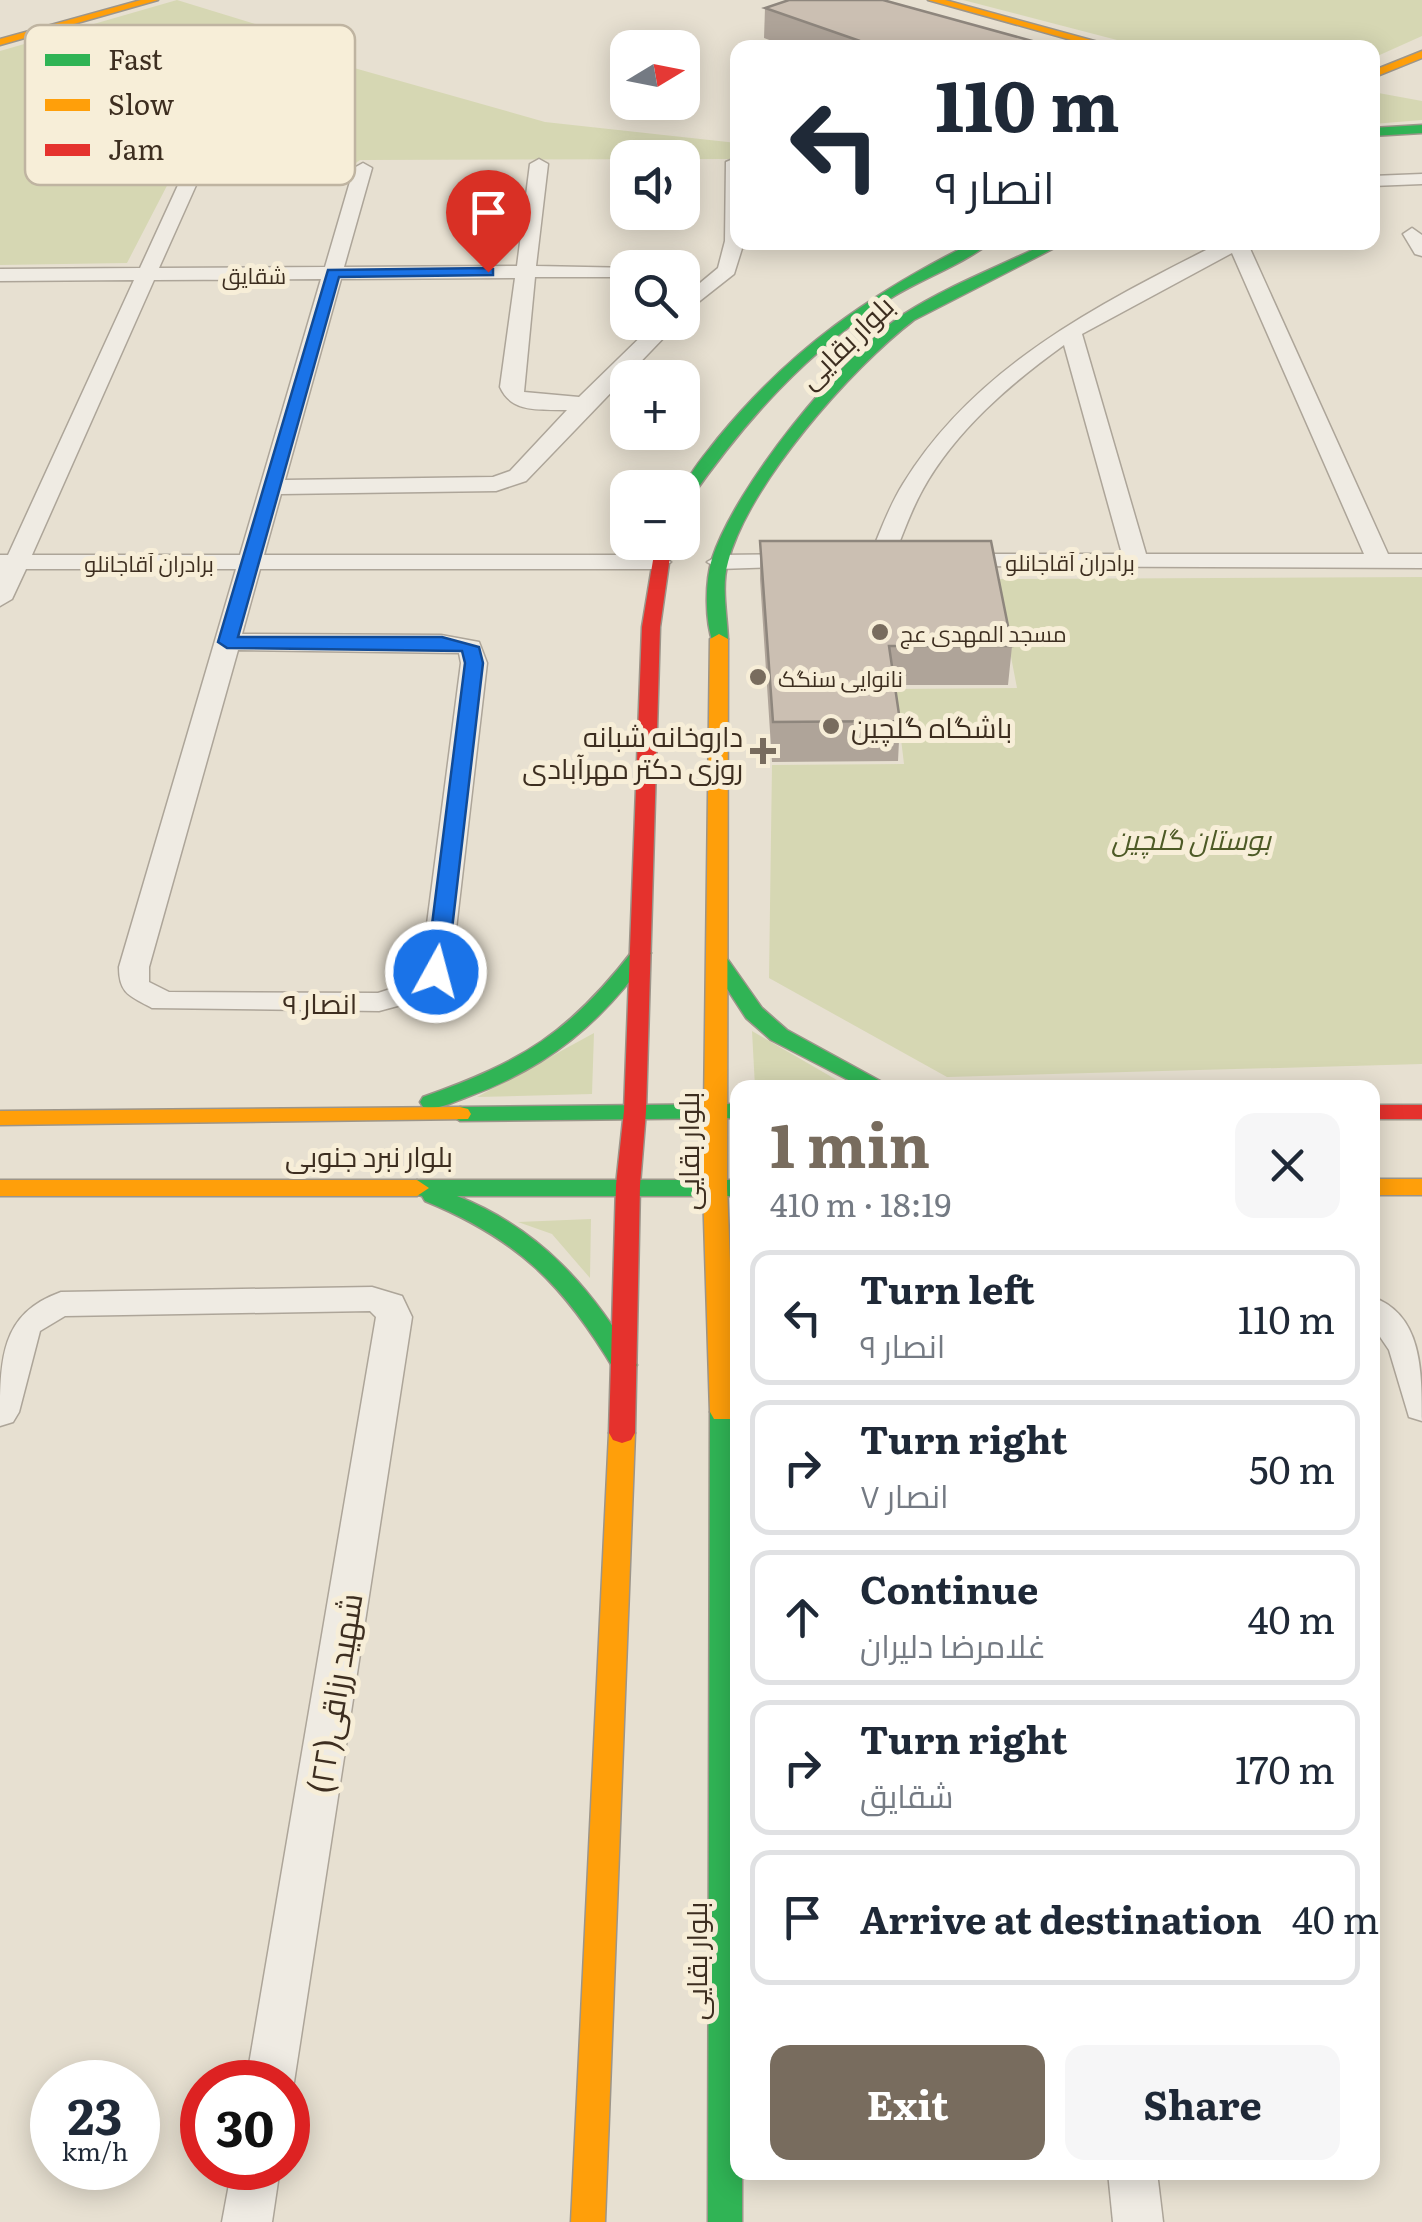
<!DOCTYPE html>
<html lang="en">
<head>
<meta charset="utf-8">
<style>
	:root { --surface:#fff; --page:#f6f6f7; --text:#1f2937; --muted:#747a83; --line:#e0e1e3; --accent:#786c5e }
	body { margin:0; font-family:Literata,Cairo,serif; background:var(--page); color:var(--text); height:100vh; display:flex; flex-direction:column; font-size:38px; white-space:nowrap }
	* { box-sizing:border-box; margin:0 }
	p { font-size:32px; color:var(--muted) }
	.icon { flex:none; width:55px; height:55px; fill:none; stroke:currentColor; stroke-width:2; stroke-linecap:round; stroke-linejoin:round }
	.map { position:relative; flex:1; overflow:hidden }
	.details { position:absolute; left:730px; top:1080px; width:650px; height:1100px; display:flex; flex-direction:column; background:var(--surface); border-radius:20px; box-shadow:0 5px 25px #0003 }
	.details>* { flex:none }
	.top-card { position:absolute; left:730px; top:40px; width:650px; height:210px; border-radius:20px; box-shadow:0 5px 25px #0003; background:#fff; color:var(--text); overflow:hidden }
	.needle { width:65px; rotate:80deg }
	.fabs { position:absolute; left:610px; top:30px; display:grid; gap:20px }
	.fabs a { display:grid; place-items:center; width:90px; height:90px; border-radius:20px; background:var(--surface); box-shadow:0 5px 25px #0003; font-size:50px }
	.speed { position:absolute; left:30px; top:2060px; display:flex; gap:20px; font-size:50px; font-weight:700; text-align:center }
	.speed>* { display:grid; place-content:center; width:130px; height:130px; border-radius:50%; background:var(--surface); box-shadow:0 5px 25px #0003; line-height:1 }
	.speed small { font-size:25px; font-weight:400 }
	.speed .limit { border:15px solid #d22; background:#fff; color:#111 }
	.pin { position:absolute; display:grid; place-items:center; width:85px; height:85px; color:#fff; margin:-102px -42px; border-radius:50% 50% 50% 0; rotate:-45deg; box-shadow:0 0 10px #0007 }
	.pin .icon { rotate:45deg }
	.me { position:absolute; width:110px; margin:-55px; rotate:7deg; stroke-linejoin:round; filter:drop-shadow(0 0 8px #0008) }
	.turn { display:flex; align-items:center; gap:35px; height:210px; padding:0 40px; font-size:45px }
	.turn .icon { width:130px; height:130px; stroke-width:2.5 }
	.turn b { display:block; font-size:70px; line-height:85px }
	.round { display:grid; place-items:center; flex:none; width:105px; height:105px; border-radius:20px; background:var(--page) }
	.head { display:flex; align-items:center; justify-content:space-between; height:170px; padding:0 40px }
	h1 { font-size:60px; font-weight:700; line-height:75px; color:var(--accent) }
	.button { display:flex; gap:20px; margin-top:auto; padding:20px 40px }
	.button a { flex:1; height:115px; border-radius:20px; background:var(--accent); color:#fff; font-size:40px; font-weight:700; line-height:115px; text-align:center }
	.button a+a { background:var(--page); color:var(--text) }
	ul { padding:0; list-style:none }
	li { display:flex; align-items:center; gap:30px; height:135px; margin:0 20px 15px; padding:0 20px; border:5px solid var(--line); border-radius:20px }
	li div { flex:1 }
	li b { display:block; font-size:38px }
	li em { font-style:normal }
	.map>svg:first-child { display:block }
	.green { fill:#d6d7b3 }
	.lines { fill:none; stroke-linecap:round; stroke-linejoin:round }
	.street-casing { stroke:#ada599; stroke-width:3 }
	.fast-casing { stroke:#9c958a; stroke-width:3 }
	.slow-casing { stroke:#9c958a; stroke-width:3 }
	.jam-casing { stroke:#9c958a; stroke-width:3 }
	.street { fill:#efebe3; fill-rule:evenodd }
	.fast { fill:#30b455; fill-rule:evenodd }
	.slow { fill:#ff9f0a; fill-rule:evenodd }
	.jam { fill:#e5322d; fill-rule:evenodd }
	.wall { fill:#afa499 }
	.building { fill:#cbbfb2; stroke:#8e867d; stroke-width:2.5 }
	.route { fill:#1a73e8; stroke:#114b97; stroke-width:2.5 }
	.poi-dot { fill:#786c5e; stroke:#f7eed8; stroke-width:4 }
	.labels { text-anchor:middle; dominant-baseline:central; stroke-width:10; stroke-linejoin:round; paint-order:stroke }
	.far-street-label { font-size:22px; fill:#3d2e20; stroke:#f7eed8 }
	.far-poi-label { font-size:22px; fill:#3d2e20; stroke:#f7eed8; text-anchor:start }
	.street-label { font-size:28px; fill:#3d2e20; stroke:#f7eed8 }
	.poi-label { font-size:28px; fill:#3d2e20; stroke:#f7eed8; text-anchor:start }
	.park-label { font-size:28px; font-style:italic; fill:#4d5a26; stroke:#f7eed8 }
	.near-street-label { font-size:32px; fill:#3d2e20; stroke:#f7eed8 }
	.key { fill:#f7eed8; stroke:#bfb4a1; stroke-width:2.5 }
	.key-label { font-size:28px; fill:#3d2e20 }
</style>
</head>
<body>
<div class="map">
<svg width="1422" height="2222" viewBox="0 0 1422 2222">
	<rect width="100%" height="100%" fill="#e7e0d1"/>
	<g class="green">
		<polygon points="177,0 311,41 347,66 545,122 737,143 737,159 360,160 342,173 172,176 127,263 0,265 0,51"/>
		<polygon points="963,0 1422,0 1422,36 1373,58 1372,48 1144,47"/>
		<polygon points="1373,92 1422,101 1422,120 1373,124"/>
		<polygon points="1422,577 1422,1064 947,1077 769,978 772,765 904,764 895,689 1017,688 996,579"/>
		<polygon points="752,1031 849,1087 755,1087"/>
		<polygon points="594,1033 592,1094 477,1097"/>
		<polygon points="591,1219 590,1278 552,1234 518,1222"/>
	</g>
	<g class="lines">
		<defs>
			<g id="street">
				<polygon points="738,157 738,242 744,242 734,274 682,315 682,298 718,268 725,241 726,162"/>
				<path d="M539,159L548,164L536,266L635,268H628V277H535L524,392L579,397L656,322H678L675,326L526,481L496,491L281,494L264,555H659L671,562L659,569H260L242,634L441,635L479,642L487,663L451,972L431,997L379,1011L152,1008C130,996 119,994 119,967L236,569H26L12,599L0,606V555H8L134,280L0,281V269L140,268L179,183L188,178L197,183L159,268L325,267L354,168L363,163L372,168L344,267L517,266L530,164ZM515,278L500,387C512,414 541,409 567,410L510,471L493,477L285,480L341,279ZM321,279L240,555H32L154,280ZM238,650L459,653L461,663L421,970L409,983L378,993L169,992L149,982V967Z"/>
				<polygon points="1422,174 1422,184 1372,186 1372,176"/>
				<polygon points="1412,228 1422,235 1422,256 1415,254 1403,234"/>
				<path d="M1222,242H1247L1388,554H1422V568L945,566L941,561L953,554H1122L1064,345C1010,384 956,430 923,489C910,512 902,537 892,561L888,566H872L868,561C879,535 888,508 903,484C976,365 1101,303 1222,242ZM1232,253L1364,554H1146L1082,334Z"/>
				<polygon points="804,554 816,561 812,566 719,569 707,562 719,555"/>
				<path d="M372,1287L402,1296L412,1317L294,2082L288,2096V2082H246L376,1317L370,1311L65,1316L40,1331L19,1412L13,1422L0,1426C0,1358 0,1314 61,1292Z"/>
				<path d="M1372,1297C1422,1314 1422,1370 1422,1421L1409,1417L1389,1350L1372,1325Z"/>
				<polygon points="232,2168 280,2168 272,2222 222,2222"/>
				<polygon points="1108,2172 1157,2172 1163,2222 1113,2222"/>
			</g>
			<g id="fast">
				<polygon points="1422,125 1422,133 1372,136 1372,128"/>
				<path d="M974,242H991C962,265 923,278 891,298C806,351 745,421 688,502L682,504C682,478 703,458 718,438C792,348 870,294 974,242Z"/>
				<path d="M1049,242H1066L914,320C851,368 748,485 728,562C721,586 727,614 728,639L719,644L713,643C705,621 705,582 712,559C735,487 841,356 904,314C949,285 1001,266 1049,242Z"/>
				<path d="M641,947L651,953C603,1022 547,1068 467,1097C453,1102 438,1111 423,1107L420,1102L423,1097C522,1062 570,1033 634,949Z"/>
				<polygon points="717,952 724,954 762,1008 787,1030 893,1088 864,1088 771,1040 746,1018 707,958"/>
				<polygon points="738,1104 738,1118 460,1121 449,1114 460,1107"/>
				<path d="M417,1180H738V1196H457C540,1229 592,1288 637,1365L633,1371H615C564,1285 518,1239 425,1201L422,1196L409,1193L405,1188Z"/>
				<polygon points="723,1403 732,1405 736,1412 738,2172 742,2172 742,2222 708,2222 710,1412 714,1405"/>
			</g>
			<g id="slow">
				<polygon points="141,0 158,0 0,45 0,39"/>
				<polygon points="928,0 945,0 1120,48 1100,48"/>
				<polygon points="1422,51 1422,58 1372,78 1372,71"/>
				<polygon points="719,634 728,639 727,1188 736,1412 732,1419 714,1419 710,1412 703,1188 710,639"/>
				<polygon points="460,1107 468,1109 471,1114 468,1119 0,1125 0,1111"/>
				<rect x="1372" y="1179" width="50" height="16"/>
				<polygon points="0,1180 417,1180 429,1188 417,1196 0,1196"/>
				<polygon points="622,1423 631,1426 635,1433 605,2222 571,2222 609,1433 613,1426"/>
			</g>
			<g id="jam">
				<polygon points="656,542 672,542 660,627 646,1111 640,1185 635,1433 631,1440 622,1443 613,1440 609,1433 616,1185 624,1111 642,627"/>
				<rect x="1372" y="1105" width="50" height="14"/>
			</g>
		</defs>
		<use href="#street" class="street-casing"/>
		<use href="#fast" class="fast-casing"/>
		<use href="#slow" class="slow-casing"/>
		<use href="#jam" class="jam-casing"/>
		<use href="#street" class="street"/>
		<use href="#fast" class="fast"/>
		<use href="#slow" class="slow"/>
		<use href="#jam" class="jam"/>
	</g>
	<g class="wall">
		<polygon points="765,8 1043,44 1043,48 791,48 764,38"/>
		<polygon points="760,541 1012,646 1008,685 895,685 900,721 898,761 772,762 760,579"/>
	</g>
	<g class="building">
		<polygon points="789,0 883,0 1043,44 1036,48 887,48 860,41 765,8"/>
		<polygon points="760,541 991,541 1012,646 889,646 900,721 773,722"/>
	</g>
	<polygon class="route" points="488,268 493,269 493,275 339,277 238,637 442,637 479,647 483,663 447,972 436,978 426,972 465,663 462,651 227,648 218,642 328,270"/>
	<g class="poi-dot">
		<circle cx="880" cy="632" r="10"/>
		<circle cx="758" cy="677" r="10"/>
		<circle cx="831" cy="726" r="10"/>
		<path d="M758 736h10v10h10v10h-10v10h-10v-10h-10v-10h10z"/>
	</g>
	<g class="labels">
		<g class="far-street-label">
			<text x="254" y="274">شقایق</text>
			<text x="1070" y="561">برادران آقاجانلو</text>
			<text x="149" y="562">برادران آقاجانلو</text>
		</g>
		<g class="far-poi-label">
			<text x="900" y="632">مسجد المهدی عج</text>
			<text x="778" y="677">نانوایی سنگک</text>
		</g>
		<g class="street-label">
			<text transform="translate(845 341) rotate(-44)">بلوار بقایی</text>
			<text x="320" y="1002">انصار ۹</text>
			<text transform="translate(687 1151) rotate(-90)">بلوار بقایی</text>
			<text x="369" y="1155">بلوار نبرد جنوبی</text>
			<text transform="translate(695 1961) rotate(-90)">بلوار بقایی</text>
		</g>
		<g class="poi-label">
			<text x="851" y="726">باشگاه گلچین</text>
			<text x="743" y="735" text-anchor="end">داروخانه شبانه<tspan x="743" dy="32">روزی دکتر مهرآبادی</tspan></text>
		</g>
		<g class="park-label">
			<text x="1191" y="838">بوستان گلچین</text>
		</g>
		<g class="near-street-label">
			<text transform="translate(333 1693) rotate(-81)">شهید رزاقی(۲۲)</text>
		</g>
	</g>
	<rect x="25" y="25" width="330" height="160" rx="15" class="key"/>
	<rect x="45" y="54" width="45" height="12" fill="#30b455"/>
	<rect x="45" y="99" width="45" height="12" fill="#ff9f0a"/>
	<rect x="45" y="144" width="45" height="12" fill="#e5322d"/>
	<g class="key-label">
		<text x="108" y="70">Fast</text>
		<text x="108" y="115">Slow</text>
		<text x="108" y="160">Jam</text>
	</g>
</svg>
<div class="fabs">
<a><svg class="needle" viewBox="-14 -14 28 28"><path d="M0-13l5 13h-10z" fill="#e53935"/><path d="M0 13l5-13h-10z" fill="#747a83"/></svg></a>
<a><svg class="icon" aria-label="sound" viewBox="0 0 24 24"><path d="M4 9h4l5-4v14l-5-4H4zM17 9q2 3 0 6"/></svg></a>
<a><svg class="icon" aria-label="search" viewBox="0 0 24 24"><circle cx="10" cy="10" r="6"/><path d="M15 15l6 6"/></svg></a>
<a>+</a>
<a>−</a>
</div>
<div class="speed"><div>23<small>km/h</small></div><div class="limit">30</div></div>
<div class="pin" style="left:488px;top:272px;background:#d93025"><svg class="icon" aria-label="arrive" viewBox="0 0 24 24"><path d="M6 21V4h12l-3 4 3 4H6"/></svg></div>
<svg class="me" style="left:436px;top:972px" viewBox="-20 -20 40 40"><circle r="17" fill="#1a73e8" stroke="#fff" stroke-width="3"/><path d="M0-11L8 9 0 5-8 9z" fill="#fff"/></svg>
<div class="top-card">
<div class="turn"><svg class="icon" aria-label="left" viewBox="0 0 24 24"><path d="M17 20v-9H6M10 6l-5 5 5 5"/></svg><div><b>110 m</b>انصار ۹</div></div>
</div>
<section class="details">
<div class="head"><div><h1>1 min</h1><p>410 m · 18:19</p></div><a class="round"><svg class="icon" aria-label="close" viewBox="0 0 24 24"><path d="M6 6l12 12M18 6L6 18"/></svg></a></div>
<ul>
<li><svg class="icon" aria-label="left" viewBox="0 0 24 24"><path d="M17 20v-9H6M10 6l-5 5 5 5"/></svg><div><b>Turn left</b><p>انصار ۹</p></div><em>110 m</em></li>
<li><svg class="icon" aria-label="right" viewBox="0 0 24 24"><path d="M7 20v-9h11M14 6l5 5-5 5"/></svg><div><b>Turn right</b><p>انصار ۷</p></div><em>50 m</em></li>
<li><svg class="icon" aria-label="ahead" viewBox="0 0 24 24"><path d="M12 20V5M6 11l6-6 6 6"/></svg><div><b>Continue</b><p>غلامرضا دلیران</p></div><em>40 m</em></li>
<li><svg class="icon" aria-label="right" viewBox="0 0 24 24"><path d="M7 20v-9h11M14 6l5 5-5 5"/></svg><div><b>Turn right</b><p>شقایق</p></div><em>170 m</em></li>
<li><svg class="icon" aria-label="arrive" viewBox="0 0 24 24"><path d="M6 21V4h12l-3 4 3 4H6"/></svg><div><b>Arrive at destination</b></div><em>40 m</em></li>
</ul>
<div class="button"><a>Exit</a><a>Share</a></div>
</section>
</div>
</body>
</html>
